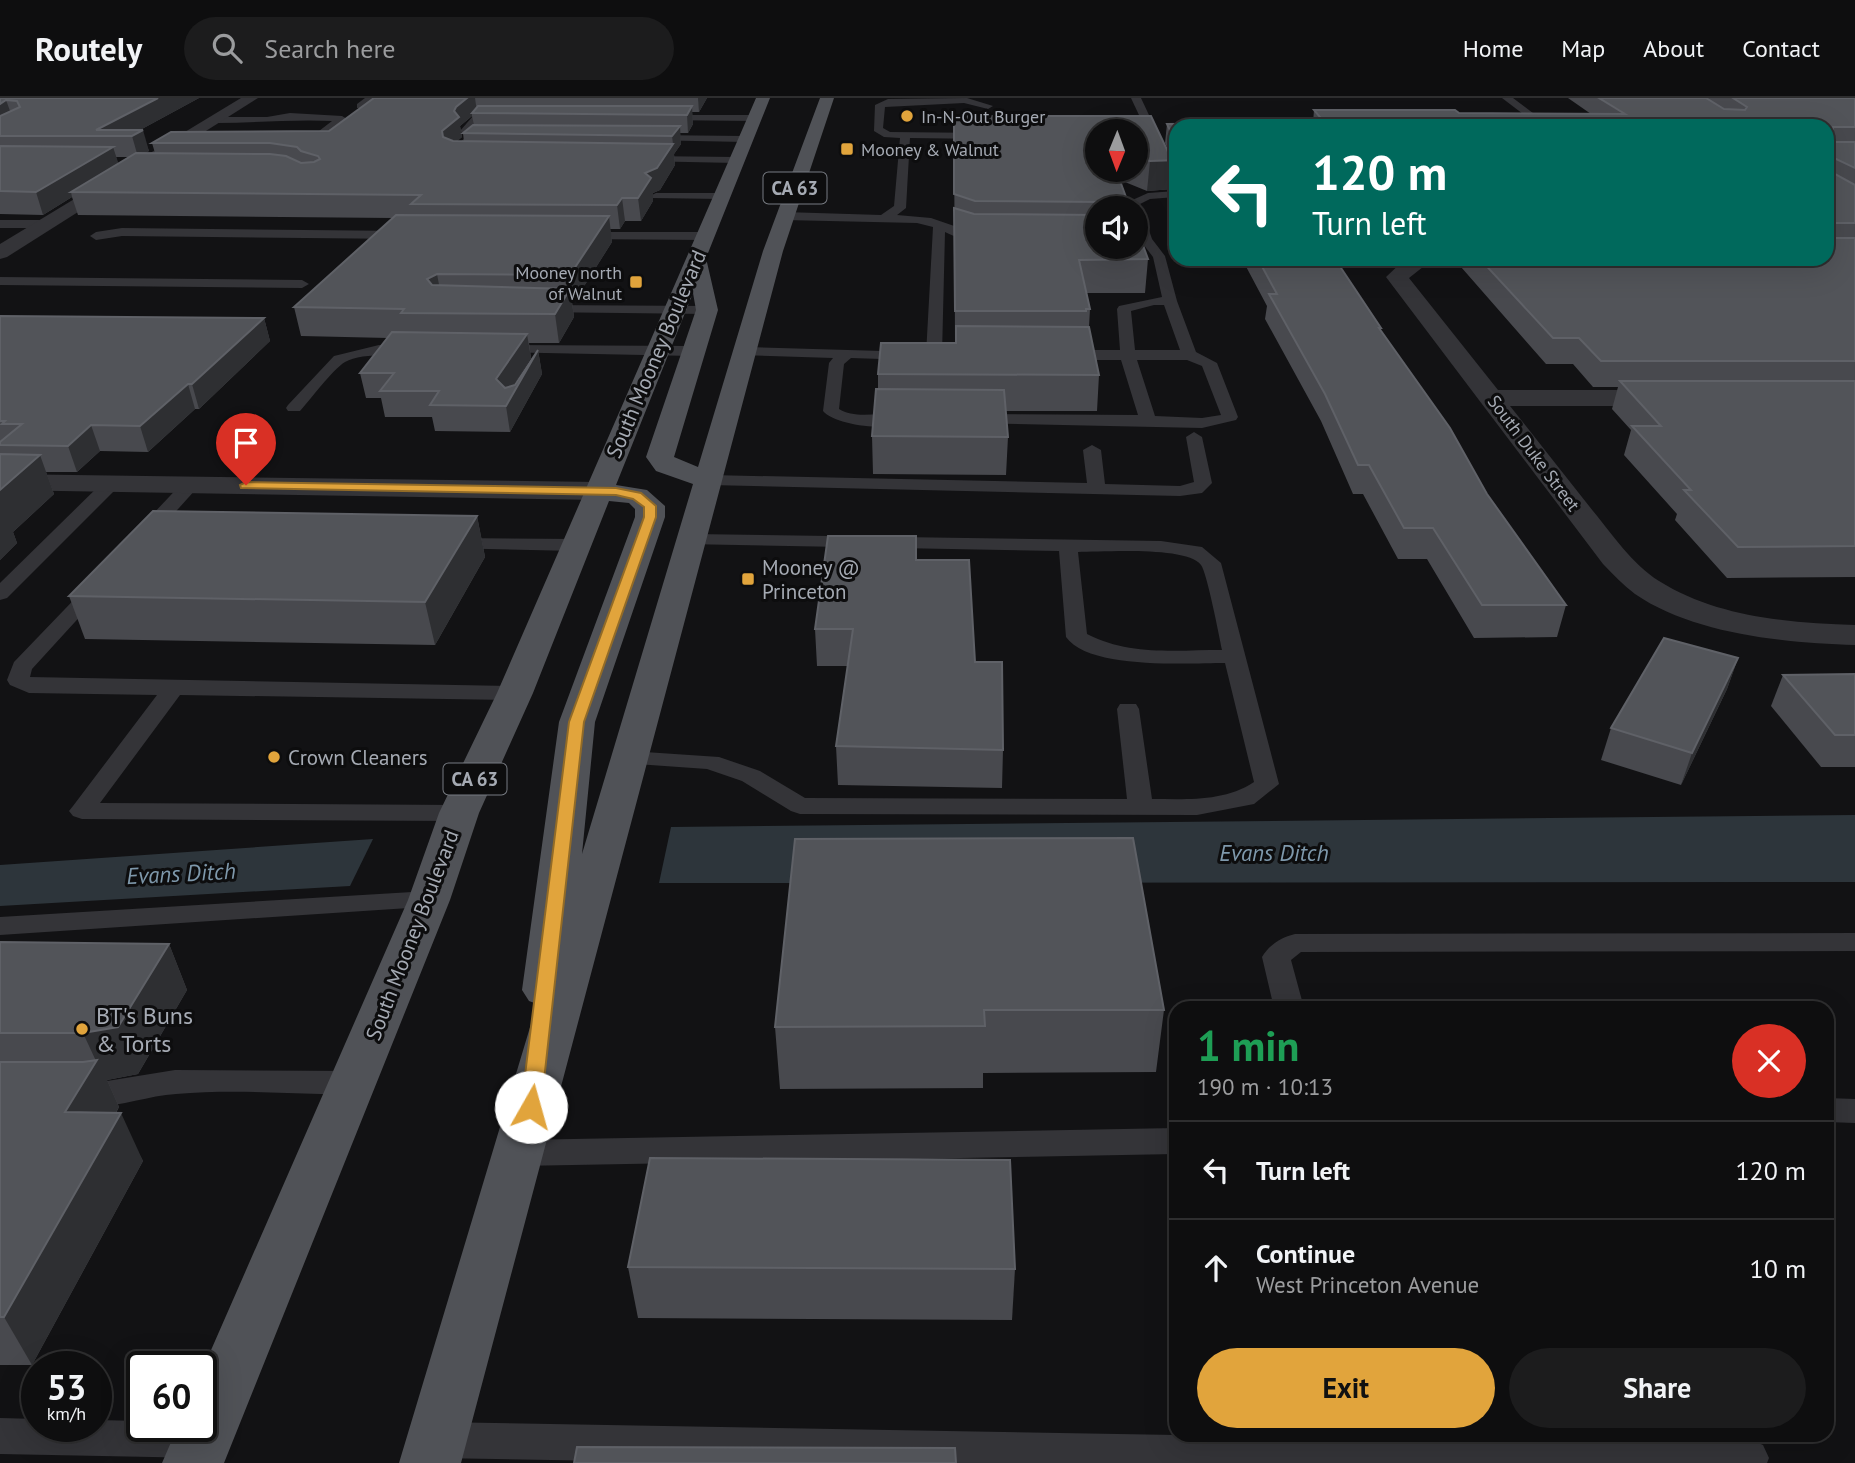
<!DOCTYPE html>
<html lang="en">
<head>
<meta charset="utf-8">
<style>
	:root { --surface:#0e0e0f; --page:#1c1c1d; --text:#f1f3f6; --muted:#9b9c9e; --line:#2e2e2f; --accent:#e1a43c }
	body { margin:0; font-family:"PT Sans",sans-serif; background:var(--page); color:var(--text); height:100vh; display:flex; flex-direction:column; font-size:26px; white-space:nowrap }
	* { box-sizing:border-box; margin:0 }
	p { font-size:23px; color:var(--muted) }
	.icon { flex:none; width:38px; height:38px; fill:none; stroke:currentColor; stroke-width:2; stroke-linecap:round; stroke-linejoin:round }
	.map { position:relative; flex:1; overflow:hidden }
	.details { position:absolute; left:1169px; top:903px; width:665px; height:441px; display:flex; flex-direction:column; background:var(--surface); border-radius:21px; box-shadow:0 7px 28px #0002,0 0 0 2px var(--line) }
	.details>* { flex:none }
	.top-card { position:absolute; left:1169px; top:21px; width:665px; height:147px; border-radius:21px; box-shadow:0 7px 28px #0002,0 0 0 2px var(--line); background:#00695c; color:#fff; overflow:hidden }
	.needle { width:46px; rotate:181deg }
	.fabs { position:absolute; left:1085px; top:21px; display:grid; gap:14px }
	.fabs a { display:grid; place-items:center; width:63px; height:63px; border-radius:50%; background:var(--surface); box-shadow:0 7px 28px #0002,0 0 0 2px var(--line); font-size:35px }
	.speed { position:absolute; left:21px; top:1253px; display:flex; gap:14px; font-size:35px; font-weight:700; text-align:center }
	.speed>* { display:grid; place-content:center; width:91px; height:91px; border-radius:50%; background:var(--surface); box-shadow:0 7px 28px #0002,0 0 0 2px var(--line); line-height:1 }
	.speed small { font-size:18px; font-weight:400 }
	.speed .limit { border:4px solid #111; border-radius:10px; background:#fff; color:#111 }
	.pin { position:absolute; display:grid; place-items:center; width:60px; height:60px; color:#fff; margin:-72px -30px; border-radius:50% 50% 50% 0; rotate:-45deg; box-shadow:0 0 7px #0007 }
	.pin .icon { rotate:45deg }
	.me { position:absolute; width:77px; margin:-38px; rotate:7deg; stroke-linejoin:round; filter:drop-shadow(0 0 5px #0008) }
	.turn { display:flex; align-items:center; gap:24px; height:147px; padding:0 28px; font-size:32px }
	.turn .icon { width:91px; height:91px; stroke-width:2.5 }
	.turn b { display:block; font-size:49px; line-height:60px }
	.round { display:grid; place-items:center; flex:none; width:74px; height:74px; border-radius:37px; background:var(--page) }
	.overview { display:flex; align-items:center; justify-content:space-between; height:119px; padding:0 28px }
	h1 { font-size:42px; font-weight:700; line-height:52px; color:#1e9e55 }
	.primary-button { display:flex; gap:14px; margin-top:auto; padding:14px 28px }
	.primary-button a { flex:1; height:80px; border-radius:42px; background:var(--accent); color:#111; font-size:28px; font-weight:700; line-height:80px; text-align:center }
	.primary-button a+a { background:var(--page); color:var(--text) }
	ul { padding:0; list-style:none }
	li { display:flex; align-items:center; gap:21px; height:98px; padding:0 28px; border-top:2px solid var(--line) }
	li div { flex:1 }
	li b { display:block; font-size:26px }
	li em { font-style:normal }
	header { display:flex; align-items:center; gap:42px; box-sizing:border-box; height:98px; padding:0 35px; background:var(--surface); border-bottom:2px solid var(--line) }
	header strong { font-size:33px }
	nav { display:flex; gap:38px; margin-inline-start:auto; font-size:24px }
	.search { width:490px; height:63px; background:var(--page); display:flex; align-items:center; gap:18px; box-sizing:border-box; padding:0 24px; border-radius:38px; color:var(--muted); font-size:26px }
	.map>svg:first-child { display:block }
	.water { fill:#2d353b }
	.lines { fill:none; stroke-linecap:round; stroke-linejoin:round }
	.lane { fill:#343438; fill-rule:evenodd }
	.street { fill:#343438; fill-rule:evenodd }
	.primary { fill:#505257; fill-rule:evenodd }
	.wall { fill:#48494e; fill-rule:evenodd }
	.shaded-wall { fill:#2e2f32 }
	.building { fill:#525459; stroke:#5f6167; stroke-width:2 }
	.route { fill:#e1a43c; stroke:#926b27; stroke-width:2 }
	.poi-dot { fill:#e1a43c; stroke:#0d0d0e; stroke-width:2.5 }
	.labels { text-anchor:middle; dominant-baseline:central; stroke-width:6; stroke-linejoin:round; paint-order:stroke }
	.far-poi-label { font-size:18px; fill:#a5aab3; stroke:#0d0d0e; text-anchor:start }
	.far-street-label { font-size:18px; fill:#a5aab3; stroke:#0d0d0e }
	.shield { fill:#0d0d0e; stroke:#777b82; stroke-width:2 }
	.shield-label { font-size:19px; font-weight:bold; fill:#a5aab3 }
	.street-label { font-size:21px; fill:#a5aab3; stroke:#0d0d0e }
	.poi-label { font-size:21px; fill:#a5aab3; stroke:#0d0d0e; text-anchor:start }
	.water-label { font-size:23px; font-style:italic; fill:#7e98ab; stroke:#0d0d0e }
	.near-poi-label { font-size:24px; fill:#a5aab3; stroke:#0d0d0e; text-anchor:start }
</style>
</head>
<body>
<header>
<strong>Routely</strong>
<div class="search"><svg class="icon" aria-label="search" viewBox="0 0 24 24"><circle cx="10" cy="10" r="6"/><path d="M15 15l6 6"/></svg>Search here</div>
<nav><a>Home</a><a>Map</a><a>About</a><a>Contact</a></nav>
</header>
<div class="map">
<svg width="1855" height="1365" viewBox="0 0 1855 1365">
	<rect width="100%" height="100%" fill="#121214"/>
	<g class="water">
		<polygon points="1855,717 1855,784 659,785 671,729"/>
		<polygon points="373,741 350,788 0,808 0,767"/>
	</g>
	<g class="lines">
		<g class="lane">
			<polygon points="365,0 376,0 370,5 410,6 418,0 429,0 412,12 357,10 357,6"/>
			<path d="M967,0L993,8L988,11L964,5L885,9L883,30L890,34L987,35L992,38L987,41L910,40L906,110L897,117L931,120L992,141C980,150 958,140 945,134L942,257L934,262L926,257L933,129L917,125L784,122L778,118L784,114L881,117L894,108L900,40L884,39L874,33L875,7L888,1Z"/>
			<polygon points="1131,0 1141,0 1163,47 1162,49 1153,47"/>
			<polygon points="1502,0 1513,0 1550,28 1539,28"/>
			<path d="M290,15L342,18L347,21L314,47L297,51L292,48L293,46L306,43L332,23C294,21 256,25 217,25L212,22L217,19H267Z"/>
			<polygon points="506,17 511,20 510,22 480,23 471,33 477,39 476,41 458,57 450,57 450,53 466,39 460,33 473,18"/>
			<polygon points="661,17 754,17 759,20 754,23 657,22 656,20"/>
			<polygon points="648,37 745,38 750,41 745,44 644,42 644,38"/>
			<polygon points="643,58 736,59 741,62 736,65 639,63 639,59"/>
			<path d="M1176,93V99L1150,101L1140,106L1152,141L1165,158L1177,203L1196,254L1217,265L1238,319L1236,322L1202,330L968,325L966,321L974,316L1138,317L1121,262H1061L1053,257L1061,252H1120L1117,211L1119,208L1162,199L1153,159L1140,142L1136,129V110H1130L1128,104L1148,95ZM1154,207H1164L1180,252H1135L1131,213ZM1137,262H1187L1202,268L1221,317L1202,320L1155,318Z"/>
			<polygon points="656,95 721,95 727,98 721,101 652,100 650,98"/>
			<polygon points="0,122 47,122 53,126 47,130 0,130"/>
			<polygon points="122,130 407,133 413,137 407,141 122,138 96,142 90,138 96,134"/>
			<polygon points="580,134 705,134 711,138 705,142 576,141 576,135"/>
			<polygon points="0,179 302,182 309,186 302,190 0,187"/>
			<polygon points="540,207 707,208 714,212 707,216 535,214 533,211"/>
			<path d="M379,247H412L419,251C409,260 363,253 345,264C333,271 310,302 300,313H288L286,310L288,307L334,258Z"/>
			<polygon points="497,247 693,248 701,253 693,258 492,254 490,251"/>
			<path d="M745,249L917,254L920,257L912,262L851,260L844,266L839,311C860,325 902,307 915,321C901,335 836,329 823,313L829,265L833,260L740,257L737,254L740,251Z"/>
			<polygon points="1194,334 1202,339 1212,385 1202,395 1180,398 710,387 701,382 710,377 1087,385 1083,352 1092,347 1101,352 1105,386 1180,388 1194,384 1186,339"/>
			<polygon points="112,380 118,381 121,385 118,389 7,500 0,502 0,485 106,381"/>
			<polygon points="191,381 200,386 197,390 151,441 137,441 134,437 137,433 185,382"/>
			<path d="M692,436L1161,443L1202,449L1221,465L1279,686L1254,706L1197,717L800,716L791,713L742,683L707,671L622,665L618,660L622,655L630,653L719,659L760,673L805,700L1127,701L1117,611L1120,606H1136L1139,611L1152,701C1187,701 1224,704 1254,684L1225,565C1189,565 1089,572 1066,539L1059,453L685,446L682,442ZM1078,454C1103,454 1187,448 1201,467C1207,475 1219,537 1222,552C1177,552 1129,558 1087,536Z"/>
			<polygon points="451,440 576,441 586,447 576,453 444,450 441,446"/>
			<polygon points="96,484 103,486 106,490 32,571 30,579 515,588 523,590 526,595 523,600 515,602 180,597 100,705 459,707 468,710 472,715 468,720 459,723 82,721 73,718 69,713 73,708 157,597 29,595 10,587 7,582 14,564 89,486"/>
			<polygon points="429,793 439,796 443,802 439,808 0,837 0,819"/>
			<path d="M1855,835V853L1301,854L1291,862L1304,910H1274L1262,859C1269,847 1282,839 1295,836Z"/>
			<path d="M175,972L354,973L365,977L370,985L365,993L354,997C295,996 235,991 176,996C141,998 105,1016 70,1005L65,997L70,989Z"/>
			<polygon points="1827,1000 1855,1001 1855,1025 1827,1024"/>
			<polygon points="1176,1030 1176,1056 518,1068 506,1064 502,1055 506,1046 518,1042"/>
			<polygon points="0,1320 37,1321 37,1328 96,1328 96,1322 142,1323 142,1328 201,1328 203,1324 217,1329 223,1342 217,1355 203,1360 0,1356"/>
			<polygon points="436,1324 1176,1337 1749,1341 1763,1347 1769,1360 1767,1365 723,1365 436,1360 422,1355 416,1342 422,1329"/>
		</g>
		<g class="street">
			<polygon points="241,0 258,0 7,159 0,161 0,146"/>
			<path d="M1405,161H1433L1409,180L1498,292H1669L1678,295L1682,300L1678,305L1669,308H1510C1538,343 1565,378 1593,413C1613,437 1632,466 1659,483C1716,519 1789,525 1855,527V547C1785,545 1693,536 1635,496C1623,487 1613,476 1603,466L1386,179Z"/>
			<polygon points="0,376 599,384 609,387 613,393 609,399 599,402 0,392"/>
		</g>
		<path class="primary" d="M756,0H770L706,160L718,212L674,359L698,369L763,153L820,0H834L783,153L461,1365H399L537,906L529,903L522,892L559,624L635,419V411L629,405L609,403L533,595L479,715L450,802L224,1365H162L178,1328H201V1275L408,802L439,715L497,595ZM693,195L696,212L646,359L656,373L693,386L582,756L595,624L665,419V408L647,392L616,387Z"/>
	</g>
	<g class="wall">
		<path d="M0,0H199L140,32L149,53L145,55H155L152,45L329,33L374,0H707L699,14H692L693,26L688,35H680L681,46L674,56L675,67L660,92L653,95V103L641,123H625L620,131H610L612,144L574,204H572L574,219L559,245H529L531,260L513,288L515,287L538,252L542,276L510,334L435,333L432,319H385L381,300H366L360,275L388,240L301,238L294,209L393,120L78,117L72,99L43,117L0,116ZM472,18L474,27L463,35L464,44L457,43L462,39L460,28ZM116,59H128L118,66Z"/>
		<path d="M1568,0H1855V479L1727,480L1675,422L1677,416L1624,357L1631,332L1612,311L1618,289H1593L1573,266H1546L1454,161H1827V28H1176V68L1175,67L1174,81L1176,80V103L1172,102L1173,91L1147,93L1120,82L1130,110H1097V149H1136V128L1148,161L1145,195H1087L1090,211L1089,229L1099,277L1097,313H1005L1008,339L1006,377L873,376L872,338L876,291H878V276L881,245H955L954,18H1151L1170,58L1172,59L1165,45L1167,26L1313,25L1314,12H1455L1459,15L1591,16ZM1097,33H1136V72H1097Z"/>
		<polygon points="1242,161 1335,161 1381,230 1381,233 1487,396 1566,507 1557,539 1474,540 1427,461 1398,461 1363,396 1353,396 1321,323 1265,221 1267,208"/>
		<polygon points="0,218 264,220 270,243 199,311 195,311 148,354 100,353 77,374 46,374 54,396 13,434 17,445 0,462"/>
		<polygon points="477,418 485,459 435,547 85,541 69,498"/>
		<polygon points="916,462 975,564 1003,652 1002,690 838,687 836,648 848,568 817,568 815,531"/>
		<polygon points="1738,560 1727,591 1681,687 1601,662 1611,630"/>
		<polygon points="1855,576 1855,669 1821,669 1771,608 1783,577"/>
		<polygon points="795,741 1164,912 1156,974 983,975 983,990 780,991 775,929"/>
		<polygon points="0,844 169,846 187,892 138,976 107,982 119,1009 116,1015 143,1063 32,1267 0,1267"/>
		<polygon points="628,1169 1015,1171 1012,1222 638,1220"/>
	</g>
	<g class="shaded-wall">
		<polygon points="158,0 199,0 129,38 96,32"/>
		<polygon points="467,0 475,0 477,14 472,15 472,18 460,28 462,39 445,54 442,33 456,9"/>
		<polygon points="698,0 707,0 699,14"/>
		<polygon points="6,2 13,21 0,30 0,6"/>
		<polygon points="692,8 693,26 688,35 687,17"/>
		<polygon points="680,28 681,46 674,56 675,67 660,92 653,95 653,103 641,123 638,100 645,75 673,46 672,38"/>
		<polygon points="143,32 149,53 138,59 132,38"/>
		<polygon points="113,49 120,70 71,94 72,99 43,117 36,94"/>
		<polygon points="1176,62 1173,91 1147,93 1150,63"/>
		<polygon points="622,100 625,123 620,131 617,107"/>
		<polygon points="609,118 612,144 574,204 570,177"/>
		<polygon points="437,176 442,203 427,181"/>
		<polygon points="570,191 574,219 559,245 555,216"/>
		<polygon points="264,220 270,243 199,311 192,286"/>
		<polygon points="527,236 531,260 501,307 496,281"/>
		<polygon points="538,252 542,276 510,334 506,308"/>
		<polygon points="188,286 195,311 148,354 140,328"/>
		<polygon points="91,327 100,353 77,374 68,348"/>
		<polygon points="40,357 54,396 13,434 17,445 0,462 0,392"/>
		<polygon points="477,418 485,459 435,547 425,504"/>
		<polygon points="1738,560 1727,591 1681,687 1692,655"/>
		<polygon points="169,846 187,892 138,976 107,982 119,1009 88,1062 65,1014 96,963 83,935"/>
		<polygon points="121,1015 143,1063 32,1267 4,1219"/>
	</g>
	<g class="building">
		<polygon points="0,0 158,0 96,32 143,32 132,38 0,38 0,18 20,9 17,3 6,2 0,6"/>
		<polygon points="374,0 467,0 456,9 454,13 459,19 442,33 443,39 453,43 673,46 657,70 645,75 651,80 638,100 622,100 617,107 411,106 421,97 71,94 136,55 270,56 286,58 301,65 314,64 320,61 318,58 301,53 297,49 270,45 152,45 171,34 329,33"/>
		<polygon points="1599,0 1706,0 1724,11 1745,12 1747,9 1733,0 1855,0 1855,29 1833,29 1831,41 1834,44 1855,44 1855,70 1832,59 1833,75 1855,87 1855,125 1833,125 1833,140 1855,140 1855,263 1601,263 1579,240 1553,240 1480,161 1827,161 1827,28 1176,28 1176,45 1167,26 1325,25 1314,12 1455,12 1459,15 1625,16"/>
		<polygon points="478,8 692,8 687,17 472,15"/>
		<polygon points="954,18 1151,18 1170,58 1176,62 1150,63 1136,59 1136,33 1097,33 1097,72 1116,72 1130,110 1101,110 1102,107 1099,104 975,103 954,96"/>
		<polygon points="473,27 680,28 672,38 463,35"/>
		<polygon points="0,48 113,49 36,94 0,93"/>
		<polygon points="954,110 974,116 1097,117 1097,149 1136,149 1136,128 1148,161 1079,162 1090,211 1086,211 1086,213 955,213"/>
		<polygon points="396,117 609,118 570,177 437,176 427,181 432,187 570,191 555,216 401,215 404,211 294,209"/>
		<polygon points="1258,161 1335,161 1381,230 1379,230 1450,330 1487,396 1566,507 1482,507 1433,430 1404,430 1369,367 1358,367 1325,296 1269,196 1277,196"/>
		<polygon points="0,218 264,220 192,286 188,286 140,328 91,327 68,348 0,347 0,344 22,326 2,326 5,323 0,323"/>
		<polygon points="956,228 1089,229 1099,277 878,276 881,245 956,245"/>
		<polygon points="392,234 527,236 496,281 505,290 515,287 538,252 506,308 430,307 439,293 380,293 394,275 360,275"/>
		<polygon points="1620,283 1855,283 1855,448 1738,449 1684,392 1691,392 1632,328 1661,328"/>
		<polygon points="876,291 1004,292 1008,339 872,338"/>
		<polygon points="0,356 40,357 0,392"/>
		<polygon points="153,413 477,418 425,504 69,498"/>
		<polygon points="828,438 916,438 916,462 969,462 975,564 1002,564 1003,652 836,648 853,531 815,531"/>
		<polygon points="1664,540 1738,560 1692,655 1611,630"/>
		<polygon points="1855,576 1855,637 1835,637 1783,577"/>
		<polygon points="1133,740 1164,912 984,912 985,928 775,929 795,741"/>
		<polygon points="0,844 169,846 118,929 83,935 0,935"/>
		<polygon points="97,962 65,1014 121,1015 4,1219 0,1219 0,964 83,964"/>
		<polygon points="650,1060 1010,1062 1015,1171 628,1169"/>
		<polygon points="577,1349 955,1350 956,1365 574,1365"/>
	</g>
	<polygon class="route" points="246,384 616,390 641,395 656,408 656,419 584,624 541,1009 538,1014 531,1017 524,1014 521,1009 569,624 644,419 644,409 633,401 616,397 241,390 240,387"/>
	<g class="poi-dot">
		<circle cx="907" cy="18" r="7"/>
		<rect x="840" y="44" width="14" height="14" rx="3.5"/>
		<rect x="629" y="177" width="14" height="14" rx="3.5"/>
		<rect x="741" y="474" width="14" height="14" rx="3.5"/>
		<circle cx="274" cy="659" r="7"/>
		<circle cx="82" cy="931" r="7"/>
	</g>
	<g class="labels">
		<g class="far-poi-label">
			<text x="921" y="18">In-N-Out Burger</text>
			<text x="861" y="51">Mooney &amp; Walnut</text>
			<text x="622" y="174" text-anchor="end">Mooney north<tspan x="622" dy="21">of Walnut</tspan></text>
		</g>
		<g class="far-street-label">
			<text transform="translate(1534 355) rotate(53)">South Duke Street</text>
		</g>
		<g class="shield">
			<rect x="763.5" y="74.5" width="63" height="31" rx="5"/>
			<rect x="443.5" y="665.5" width="63" height="31" rx="5"/>
		</g>
		<g class="shield-label">
			<text x="795" y="90">CA 63</text>
			<text x="475" y="681">CA 63</text>
		</g>
		<g class="street-label">
			<text transform="translate(656 256) rotate(-67)">South Mooney Boulevard</text>
			<text transform="translate(412 837) rotate(-69)">South Mooney Boulevard</text>
		</g>
		<g class="poi-label">
			<text x="762" y="469">Mooney @<tspan x="762" dy="24">Princeton</tspan></text>
			<text x="288" y="659">Crown Cleaners</text>
		</g>
		<g class="water-label">
			<text x="1274" y="754">Evans Ditch</text>
			<text transform="translate(181 775) rotate(-3)">Evans Ditch</text>
		</g>
		<g class="near-poi-label">
			<text x="96" y="917">BT's Buns<tspan x="96" dy="28">&amp; Torts</tspan></text>
		</g>
	</g>
</svg>
<div class="fabs">
<a><svg class="needle" viewBox="-14 -14 28 28"><path d="M0-13l5 13h-10z" fill="#e53935"/><path d="M0 13l5-13h-10z" fill="#9b9c9e"/></svg></a>
<a><svg class="icon" aria-label="sound" viewBox="0 0 24 24"><path d="M4 9h4l5-4v14l-5-4H4zM17 9q2 3 0 6"/></svg></a>
</div>
<div class="speed"><div>53<small>km/h</small></div><div class="limit">60</div></div>
<div class="pin" style="left:246px;top:387px;background:#d93025"><svg class="icon" aria-label="arrive" viewBox="0 0 24 24"><path d="M6 21V4h12l-3 4 3 4H6"/></svg></div>
<svg class="me" style="left:531px;top:1009px" viewBox="-20 -20 40 40"><circle r="19" fill="#fff"/><path d="M0-13L10 11 0 6-10 11z" fill="#e1a43c"/></svg>
<div class="top-card">
<div class="turn"><svg class="icon" aria-label="left" viewBox="0 0 24 24"><path d="M17 20v-9H6M10 6l-5 5 5 5"/></svg><div><b>120 m</b>Turn left</div></div>
</div>
<section class="details">
<div class="overview"><div><h1>1 min</h1><p>190 m · 10:13</p></div><a class="round" style="background:#d93025;color:#fff"><svg class="icon" aria-label="close" viewBox="0 0 24 24"><path d="M6 6l12 12M18 6L6 18"/></svg></a></div>
<ul>
<li><svg class="icon" aria-label="left" viewBox="0 0 24 24"><path d="M17 20v-9H6M10 6l-5 5 5 5"/></svg><div><b>Turn left</b></div><em>120 m</em></li>
<li><svg class="icon" aria-label="ahead" viewBox="0 0 24 24"><path d="M12 20V5M6 11l6-6 6 6"/></svg><div><b>Continue</b><p>West Princeton Avenue</p></div><em>10 m</em></li>
</ul>
<div class="primary-button"><a>Exit</a><a>Share</a></div>
</section>
</div>
</body>
</html>
